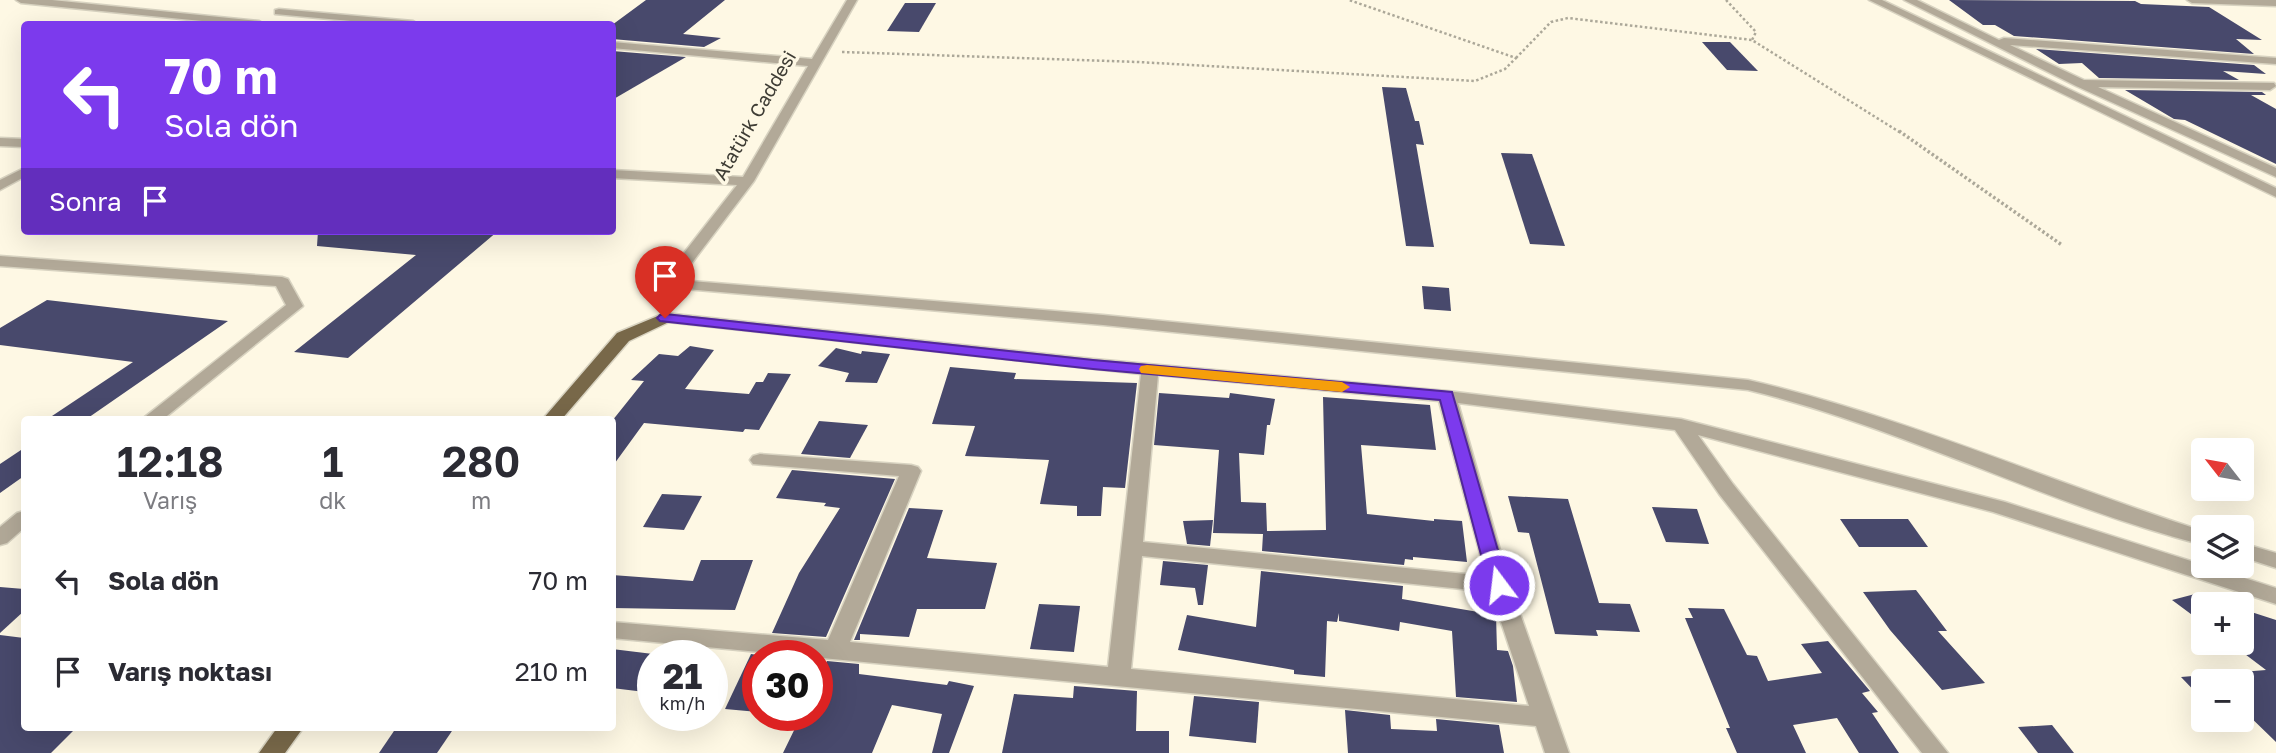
<!DOCTYPE html>
<html lang="tr">
<head>
<meta charset="utf-8">
<style>
	:root { --surface:#fff; --page:#f2f2f3; --text:#2b2b33; --muted:#7c7c81 }
	body { margin:0; font-family:"Golos Text",sans-serif; background:var(--page); color:var(--text); height:100vh; display:flex; flex-direction:column; font-size:26px; white-space:nowrap }
	* { box-sizing:border-box; margin:0 }
	p { font-size:23px; color:var(--muted) }
	.icon { flex:none; width:38px; height:38px; fill:none; stroke:currentColor; stroke-width:2; stroke-linecap:round; stroke-linejoin:round }
	.map { position:relative; flex:1; overflow:hidden }
	.details { position:absolute; left:21px; top:416px; width:595px; height:315px; display:flex; flex-direction:column; background:var(--surface); border-radius:7px; box-shadow:0 7px 28px #0002 }
	.details>* { flex:none }
	.hud { position:absolute; left:21px; top:21px; width:595px; height:214px; border-radius:7px; box-shadow:0 7px 28px #0002; background:#7c3aed; color:#fff; overflow:hidden }
	.needle { width:46px; rotate:301deg }
	.controls { position:absolute; left:2191px; top:438px; display:grid; gap:14px }
	.controls a { display:grid; place-items:center; width:63px; height:63px; border-radius:7px; background:var(--surface); box-shadow:0 7px 28px #0002; font-size:35px }
	.speed { position:absolute; left:637px; top:640px; display:flex; gap:14px; font-size:35px; font-weight:700; text-align:center }
	.speed>* { display:grid; place-content:center; width:91px; height:91px; border-radius:50%; background:var(--surface); box-shadow:0 7px 28px #0002; line-height:1 }
	.speed small { font-size:18px; font-weight:400 }
	.speed .limit { border:10px solid #d22; background:#fff; color:#111 }
	.pin { position:absolute; display:grid; place-items:center; width:60px; height:60px; color:#fff; margin:-72px -30px; border-radius:50% 50% 50% 0; rotate:-45deg; box-shadow:0 0 7px #0007 }
	.pin .icon { rotate:45deg }
	.me { position:absolute; width:77px; margin:-38px; rotate:345deg; stroke-linejoin:round; filter:drop-shadow(0 0 5px #0008) }
	.turn { display:flex; align-items:center; gap:24px; height:147px; padding:0 28px; font-size:32px }
	.turn .icon { width:91px; height:91px; stroke-width:2.5 }
	.turn b { display:block; font-size:49px; line-height:60px }
	.then { display:flex; align-items:center; height:66px; padding:0 28px; background:#0003; gap:14px; font-size:26px }
	.eta { display:flex; justify-content:space-evenly; align-items:center; height:119px; text-align:center }
	.eta b { font-size:42px; font-weight:600; line-height:49px }
	ul { padding:0; list-style:none }
	li { display:flex; align-items:center; gap:21px; height:91px; padding:0 28px }
	li div { flex:1 }
	li b { display:block; font-size:26px }
	li em { font-style:normal }
	.map>svg:first-child { display:block }
	.building { fill:#48496c }
	.lines { fill:none; stroke-linecap:round; stroke-linejoin:round }
	.minor-casing { stroke:#d8d3c1; stroke-width:3 }
	.major-casing { stroke:#d8d3c1; stroke-width:3 }
	.path-far1 { stroke:#aca899; stroke-width:2.5; stroke-dasharray:2.5 2.5; stroke-linecap:butt }
	.path { stroke:#aca899; stroke-width:3.5; stroke-dasharray:2.5 2.5; stroke-linecap:butt }
	.minor { fill:#b2a998; fill-rule:evenodd }
	.major { fill:#786849; fill-rule:evenodd }
	.route { fill:#7c3aed; stroke:#51269a; stroke-width:2 }
	.slow { fill:#f59e0b }
	.labels { text-anchor:middle; dominant-baseline:central; stroke-width:7; stroke-linejoin:round; paint-order:stroke }
	.far-street-label { font-size:19px; fill:#3f3d35; stroke:#fef8e4 }
</style>
</head>
<body>
<div class="map">
<svg width="2276" height="753" viewBox="0 0 2276 753">
	<rect width="100%" height="100%" fill="#fef8e4"/>
	<g class="building">
		<polygon points="646,0 725,0 683,34 721,38 704,47 612,39 612,25"/>
		<polygon points="1949,0 2135,1 2141,4 2209,7 2262,40 2236,39 2254,54 2014,36 1995,25 1983,25"/>
		<polygon points="905,3 936,3 919,32 887,31"/>
		<polygon points="1702,42 1730,42 1758,71 1727,70"/>
		<polygon points="2036,49 2254,65 2266,74 2223,71 2239,80 2099,78 2082,63 2059,64"/>
		<polygon points="612,51 686,57 612,100"/>
		<polygon points="1382,87 1406,88 1415,121 1419,121 1424,145 1416,144 1434,247 1406,246"/>
		<polygon points="2125,90 2262,92 2266,95 2251,95 2276,109 2276,164 2185,120 2174,119"/>
		<polygon points="1501,153 1532,154 1565,246 1530,244"/>
		<polygon points="318,231 498,231 348,358 294,352 416,255 317,246"/>
		<polygon points="1422,286 1449,288 1451,311 1424,309"/>
		<polygon points="47,300 228,321 85,420 46,420 133,362 0,345 0,328"/>
		<polygon points="690,346 714,350 685,389 749,394 756,382 763,382 768,373 791,374 759,430 745,429 743,432 644,423 612,467 612,421 644,381 631,380 659,354 678,356"/>
		<polygon points="836,348 861,354 862,351 890,354 877,383 845,382 849,373 818,366"/>
		<polygon points="950,367 1016,373 1014,379 1137,383 1125,488 1103,487 1101,516 1077,516 1077,506 1040,504 1049,460 965,456 975,426 932,424"/>
		<polygon points="1159,393 1229,398 1230,393 1275,399 1270,425 1267,425 1264,455 1239,453 1241,502 1266,503 1267,531 1326,530 1323,397 1430,405 1436,450 1361,445 1367,514 1434,521 1434,519 1462,521 1467,562 1413,557 1413,560 1405,559 1404,565 1262,551 1263,534 1213,533 1219,450 1154,445"/>
		<polygon points="819,421 868,425 850,458 801,454"/>
		<polygon points="24,448 24,476 0,493 0,464"/>
		<polygon points="792,470 895,479 826,637 772,633 799,573 840,508 824,506 826,503 776,498"/>
		<polygon points="662,494 702,496 684,530 643,527"/>
		<polygon points="1508,496 1568,499 1599,603 1630,604 1640,632 1596,630 1598,636 1555,634 1529,533 1518,532"/>
		<polygon points="1652,507 1697,509 1709,544 1666,542"/>
		<polygon points="909,508 943,510 927,558 997,563 985,609 917,609 909,637 860,634 860,640 854,640"/>
		<polygon points="1840,519 1908,519 1928,547 1859,547"/>
		<polygon points="1213,520 1210,546 1187,544 1183,521"/>
		<polygon points="701,560 753,560 735,610 612,608 612,575 693,581"/>
		<polygon points="1163,561 1208,565 1203,605 1198,605 1195,588 1160,585"/>
		<polygon points="1261,571 1403,586 1402,599 1496,615 1497,650 1508,651 1513,666 1517,702 1456,697 1452,631 1400,622 1399,631 1339,621 1339,613 1337,622 1327,621 1325,677 1294,674 1294,670 1178,650 1187,615 1256,627"/>
		<polygon points="0,587 24,589 24,611 0,633"/>
		<polygon points="1916,590 1947,631 1938,631 1985,683 1942,690 1890,630 1863,592"/>
		<polygon points="2195,594 2216,600 2226,604 2203,604 2203,623 2172,600"/>
		<polygon points="1039,604 1080,606 1074,652 1030,649"/>
		<polygon points="1688,608 1724,609 1747,655 1757,656 1768,681 1822,673 1801,644 1828,641 1870,691 1862,693 1878,712 1872,713 1899,753 1859,753 1837,718 1793,725 1806,753 1737,753 1726,728 1730,728 1685,618 1693,618"/>
		<polygon points="2242,609 2276,620 2276,742 2242,709 2242,681 2203,681 2203,700 2181,677 2266,670 2229,642 2242,642"/>
		<polygon points="0,635 24,638 24,728 76,728 51,753 0,753"/>
		<polygon points="612,649 653,654 653,693 612,688"/>
		<polygon points="751,654 758,655 758,712 725,709"/>
		<polygon points="827,661 859,664 859,674 947,685 949,681 974,686 949,753 932,753 942,714 892,705 872,753 783,753 801,716 817,716 817,682"/>
		<polygon points="1074,686 1137,691 1136,731 1169,731 1169,753 1002,753 1014,694 1073,698"/>
		<polygon points="1194,696 1259,702 1256,743 1189,736"/>
		<polygon points="1345,710 1390,715 1391,729 1437,731 1436,719 1499,725 1504,753 1348,753"/>
		<polygon points="2052,725 2074,753 2038,753 2018,727"/>
		<polygon points="396,728 454,728 437,753 379,753"/>
	</g>
	<g class="lines">
		<defs>
			<g id="minor">
				<polygon points="16,0 52,0 259,21 264,24 232,24 21,3"/>
				<path d="M847,0H857L754,181L679,280L1103,315L1748,380C1903,416 2051,482 2203,531V545C2048,505 1904,428 1748,390L1103,325L662,287L660,284L662,281L737,185L612,178V170L743,177L808,66L612,48V42L812,59Z"/>
				<polygon points="1869,0 1882,0 2276,188 2276,197"/>
				<polygon points="1904,0 1917,0 1999,40 2004,38 2276,58 2276,64 2010,45 2084,80 2274,83 2276,86 2270,90 2098,87 2276,168 2276,177 2076,86"/>
				<polygon points="2187,0 2276,0 2276,6 2192,3"/>
				<polygon points="279,9 413,21 418,24 383,24 275,14 275,10"/>
				<polygon points="0,138 24,139 24,147 0,146"/>
				<polygon points="24,168 24,177 0,190 0,180"/>
				<polygon points="0,256 282,277 288,279 303,306 162,420 141,420 286,305 276,286 0,266"/>
				<path d="M665,313L1093,359L1447,391L1681,419L2005,502L2276,588V604L1993,512L1698,435L1733,484L1948,753H1922L1719,494L1675,430L1458,403L1510,585L1569,753H1545L1536,726L612,638V622L828,640L899,476L753,464L750,460L753,456L760,454L911,465L918,467L921,471L850,642L1108,667L1141,374L659,321L657,318ZM1158,375L1439,401L1486,576L1143,542ZM1142,556L1491,592L1529,706L1131,669Z"/>
				<polygon points="24,511 24,528 7,543 0,545 0,527 17,513"/>
				<polygon points="2242,543 2276,553 2276,568 2242,557"/>
			</g>
			<g id="major">
				<polygon points="665,313 673,318 671,321 629,341 561,420 542,420 617,333"/>
				<polygon points="277,728 303,728 285,753 259,753"/>
			</g>
		</defs>
		<use href="#minor" class="minor-casing"/>
		<use href="#major" class="major-casing"/>
		<g class="path-far1">
			<polyline points="1726,0 1756,32 1752,40"/>
			<polyline points="842,52 1138,62 1475,81 1505,69 1516,58 1349,0"/>
			<polyline points="1516,58 1551,22 1568,18 1752,40 1901,133"/>
		</g>
		<polyline class="path" points="1899,131 2062,245"/>
		<use href="#minor" class="minor"/>
		<use href="#major" class="major"/>
	</g>
	<polygon class="route" points="665,314 1093,360 1452,392 1508,585 1506,590 1492,590 1489,585 1440,400 1093,369 660,321 657,318 660,315"/>
	<polygon class="slow" points="1147,365 1342,382 1350,387 1342,392 1141,373 1139,369 1141,366"/>
	<g class="labels">
		<g class="far-street-label">
			<text transform="translate(754 115) rotate(-60)">Atatürk Caddesi</text>
		</g>
	</g>
</svg>
<div class="controls">
<a><svg class="needle" viewBox="-14 -14 28 28"><path d="M0-13l5 13h-10z" fill="#e53935"/><path d="M0 13l5-13h-10z" fill="#7c7c81"/></svg></a>
<a><svg class="icon" aria-label="layers" viewBox="0 0 24 24"><path d="M12 4l9 5-9 5-9-5zM3 14l9 5 9-5"/></svg></a>
<a>+</a>
<a>−</a>
</div>
<div class="speed"><div>21<small>km/h</small></div><div class="limit">30</div></div>
<div class="pin" style="left:665px;top:318px;background:#d93025"><svg class="icon" aria-label="arrive" viewBox="0 0 24 24"><path d="M6 21V4h12l-3 4 3 4H6"/></svg></div>
<svg class="me" style="left:1499px;top:585px" viewBox="-20 -20 40 40"><circle r="17" fill="#7c3aed" stroke="#fff" stroke-width="3"/><path d="M0-11L8 9 0 5-8 9z" fill="#fff"/></svg>
<div class="hud">
<div class="turn"><svg class="icon" aria-label="left" viewBox="0 0 24 24"><path d="M17 20v-9H6M10 6l-5 5 5 5"/></svg><div><b>70 m</b>Sola dön</div></div>
<div class="then">Sonra<svg class="icon" aria-label="arrive" viewBox="0 0 24 24"><path d="M6 21V4h12l-3 4 3 4H6"/></svg></div>
</div>
<section class="details">
<div class="eta">
<div><b>12:18</b><p>Varış</p></div>
<div><b>1</b><p>dk</p></div>
<div><b>280</b><p>m</p></div>
</div>
<ul>
<li><svg class="icon" aria-label="left" viewBox="0 0 24 24"><path d="M17 20v-9H6M10 6l-5 5 5 5"/></svg><div><b>Sola dön</b></div><em>70 m</em></li>
<li><svg class="icon" aria-label="arrive" viewBox="0 0 24 24"><path d="M6 21V4h12l-3 4 3 4H6"/></svg><div><b>Varış noktası</b></div><em>210 m</em></li>
</ul>
</section>
</div>
</body>
</html>
